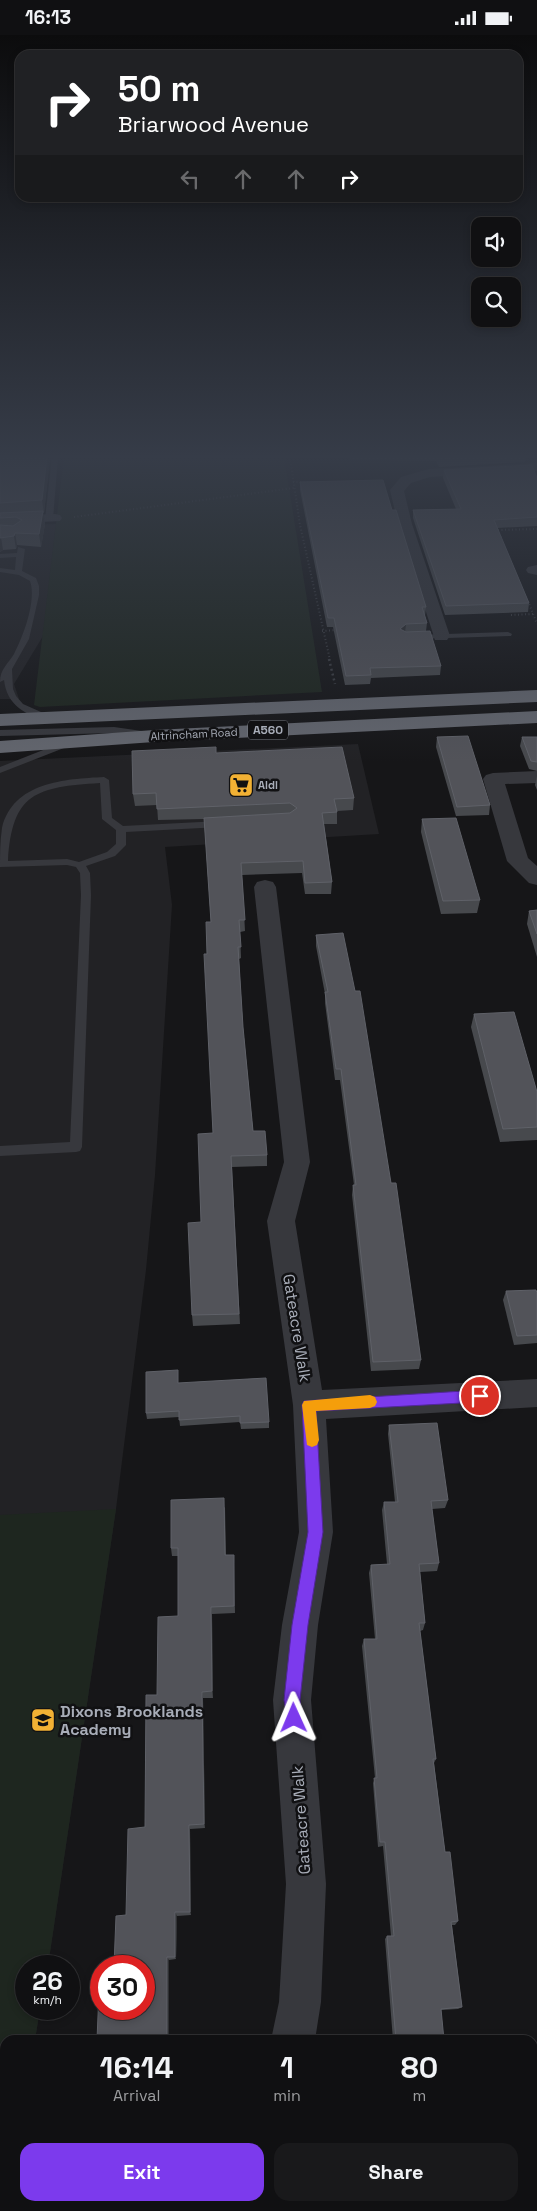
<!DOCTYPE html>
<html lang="en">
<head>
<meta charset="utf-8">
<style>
	:root { --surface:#101012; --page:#19191b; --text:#f1f3f6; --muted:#9c9d9f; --line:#303032; --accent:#7c3aed }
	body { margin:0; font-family:"Space Grotesk",sans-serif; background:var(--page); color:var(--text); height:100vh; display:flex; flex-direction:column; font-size:19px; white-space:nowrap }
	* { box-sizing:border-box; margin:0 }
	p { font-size:16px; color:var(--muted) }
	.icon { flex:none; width:28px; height:28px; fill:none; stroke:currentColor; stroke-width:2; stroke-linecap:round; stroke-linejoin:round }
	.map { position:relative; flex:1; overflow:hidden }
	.sheet { position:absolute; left:0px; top:2000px; width:538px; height:176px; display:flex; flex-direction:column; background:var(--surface); border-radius:15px 15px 0 0; box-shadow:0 2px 8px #0003,0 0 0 1px var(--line) }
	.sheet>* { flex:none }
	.hud { position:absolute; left:15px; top:15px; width:508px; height:152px; border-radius:15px; box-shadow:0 2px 8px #0003,0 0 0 1px var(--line); background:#202124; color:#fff; overflow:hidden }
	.tools { position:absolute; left:471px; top:182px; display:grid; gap:10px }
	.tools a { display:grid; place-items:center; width:50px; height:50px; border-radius:10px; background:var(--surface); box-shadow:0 2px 8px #0003,0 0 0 1px var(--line); font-size:25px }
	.speed { position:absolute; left:15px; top:1920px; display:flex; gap:10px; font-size:25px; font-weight:700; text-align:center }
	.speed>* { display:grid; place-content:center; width:65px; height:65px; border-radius:50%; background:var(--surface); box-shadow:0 2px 8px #0003,0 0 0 1px var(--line); line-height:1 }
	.speed small { font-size:12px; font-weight:400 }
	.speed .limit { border:8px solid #d22; background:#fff; color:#111 }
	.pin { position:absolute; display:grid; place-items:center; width:42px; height:42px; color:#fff; margin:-21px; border:2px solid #fff; border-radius:50%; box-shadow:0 1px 5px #0007 }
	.me { position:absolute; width:55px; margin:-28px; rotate:359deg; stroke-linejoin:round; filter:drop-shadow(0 0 4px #0008) }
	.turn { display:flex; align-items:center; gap:18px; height:105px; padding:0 20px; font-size:22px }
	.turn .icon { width:65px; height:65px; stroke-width:2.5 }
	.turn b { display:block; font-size:35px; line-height:42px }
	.lanes { display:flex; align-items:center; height:48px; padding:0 20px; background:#0003; justify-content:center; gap:25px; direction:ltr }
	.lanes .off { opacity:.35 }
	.eta { display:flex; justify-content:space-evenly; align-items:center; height:85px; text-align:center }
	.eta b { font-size:30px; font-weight:600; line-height:35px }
	.button { display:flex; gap:10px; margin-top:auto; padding:10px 20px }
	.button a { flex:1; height:58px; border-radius:15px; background:var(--accent); color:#fff; font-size:20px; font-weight:600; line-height:58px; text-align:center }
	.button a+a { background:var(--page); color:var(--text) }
	.status { display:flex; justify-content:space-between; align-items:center; height:35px; padding:0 25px; background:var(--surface); direction:ltr }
	.status svg { height:14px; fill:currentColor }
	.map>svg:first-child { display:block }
	.built { fill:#222225 }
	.green { fill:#1e261f }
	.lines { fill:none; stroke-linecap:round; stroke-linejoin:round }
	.path-far1 { stroke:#3d3f44; stroke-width:2; stroke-dasharray:1 2.5; stroke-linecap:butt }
	.path { stroke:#3d3f44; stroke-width:2.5; stroke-dasharray:2 3; stroke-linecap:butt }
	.lane { fill:#37383d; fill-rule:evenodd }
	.street { fill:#37383d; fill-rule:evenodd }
	.highway { fill:#63666e; fill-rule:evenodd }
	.wall { fill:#47494d }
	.shaded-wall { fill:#2f3033 }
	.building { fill:#525359; stroke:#5f6168 }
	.route { fill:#7c3aed; stroke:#51269a }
	.slow { fill:#f59e0b }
	.labels { text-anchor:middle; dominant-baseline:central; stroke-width:5; stroke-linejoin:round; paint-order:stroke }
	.far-street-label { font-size:11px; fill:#a8adb8; stroke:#111113 }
	.far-poi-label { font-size:11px; font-weight:bold; fill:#a8adb8; stroke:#111113; text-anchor:start }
	.shield { fill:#111113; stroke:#7b7e86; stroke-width:1 }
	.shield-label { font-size:12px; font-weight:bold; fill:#a8adb8 }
	.near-street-label { font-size:16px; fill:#a8adb8; stroke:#111113 }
	.near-poi-label { font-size:16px; font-weight:bold; fill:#a8adb8; stroke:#111113; text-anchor:start }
</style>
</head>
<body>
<div class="status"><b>16:13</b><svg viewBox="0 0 49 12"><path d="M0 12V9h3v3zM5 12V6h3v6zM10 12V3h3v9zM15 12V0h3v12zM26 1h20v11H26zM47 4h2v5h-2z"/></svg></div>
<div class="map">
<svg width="537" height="2176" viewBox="0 0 537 2176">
	<rect width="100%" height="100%" fill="#161618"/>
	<g class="built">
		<polygon points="56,489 43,601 14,649 19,664 0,664 0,491"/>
		<polygon points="358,709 379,799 165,812 172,870 155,1140 146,1235 116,1474 48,1931 26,1931 26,1974 40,1974 35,2005 5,2005 7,2171 6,2176 0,2176 0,726"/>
	</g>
	<g class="green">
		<polygon points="64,422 284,422 322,657 40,672 34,670"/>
		<polygon points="116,1474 48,1931 26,1931 26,1974 40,1974 35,2005 5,2005 7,2171 6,2176 0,2176 0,1480"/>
	</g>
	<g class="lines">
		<g class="path-far1">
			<polyline points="290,422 300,490 330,625"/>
			<polyline points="293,447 315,447"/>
			<polyline points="74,482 294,453"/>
			<polyline points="496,492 502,505"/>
			<polyline points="498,495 537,494"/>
			<polyline points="528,566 537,589"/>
			<polyline points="511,580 533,579"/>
			<polyline points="322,596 338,595"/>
		</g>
		<polyline class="path" points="329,624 335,649"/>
		<g class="lane">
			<polygon points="52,422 58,422 53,484 49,486 45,484"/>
			<path d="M18,512L25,514L22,536L36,543L39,551V560L29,604L12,634L13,654L16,661L23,669L50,681V685L47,686C24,679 7,670 4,645L0,647C0,634 8,629 14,619C23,602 37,565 30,546L19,540L0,537V533L15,535L16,522L0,523V519L17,518Z"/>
			<polygon points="508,597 512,599 511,601 415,604 411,602 415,600"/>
			<polygon points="114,692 142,696 147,699 142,702 114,698 0,701 0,695"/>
			<polygon points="66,706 71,709 69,711 0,738 0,732"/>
			<path d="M104,742L109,745L112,783L123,791L220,786L225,789L220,792L126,797V810L115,821L86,831L90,838L91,860L82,1112L80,1116L76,1117L0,1121V1111L70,1107L81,860L80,838L76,832L67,830L0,832C0,819 0,806 2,793C13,747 65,744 104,742ZM100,748L102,784L116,795V809L107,817L79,827L67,824L8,826C12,758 36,752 100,748Z"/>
		</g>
		<g class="street">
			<polygon points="537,428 537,436 430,442 411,448 404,456 412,489 450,601 447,605 435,605 398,489 390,455 401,442 429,434"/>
			<polygon points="55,479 60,480 62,483 60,486 0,489 0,481"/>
			<polygon points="537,530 537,540 528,538 526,535 528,532"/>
			<polygon points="537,736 537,748 505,749 528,823 537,831 537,850 529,848 507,826 483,744 486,740 493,738"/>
			<polygon points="265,845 273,847 276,852 310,1127 295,1186 322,1355 537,1344 537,1372 326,1384 333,1497 318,1590 311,1665 326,1849 321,1967 315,2005 271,2005 279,1967 286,1849 273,1665 282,1590 299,1497 293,1370 267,1186 284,1127 254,852 257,847"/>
			<rect x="239" y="2171" width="46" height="5"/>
		</g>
		<g class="highway">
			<polygon points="537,655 537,667 0,691 0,679"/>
			<polygon points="537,676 537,688 154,707 0,718 0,706 154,695"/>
		</g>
	</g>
	<g class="wall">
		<polygon points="0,422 50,422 44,478 43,478 45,489 41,512 17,510 16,514 3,515 0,517"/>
		<polygon points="350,422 526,422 525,427 439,432 436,426 350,425"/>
		<polygon points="444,435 537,443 537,491 497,493 529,568 528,577 445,580 413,483 413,475 456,474 443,443"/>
		<polygon points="300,447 392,475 426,572 425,581 427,588 426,596 441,631 440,640 371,643 370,649 345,650 333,592 327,592 300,455"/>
		<polygon points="437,702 490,770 489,780 456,781 436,712"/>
		<polygon points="522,702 537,702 537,736 529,734 520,711"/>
		<polygon points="216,718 354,763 353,775 337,776 337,789 324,789 332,847 331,859 305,859 302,838 242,840 245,896 240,897 241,923 239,924 243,992 253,1096 267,1120 267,1131 232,1132 240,1289 193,1291 192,1280 201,1187 213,1098 207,919 211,887 204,784 158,785 157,770 135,771 133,759"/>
		<polygon points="537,741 537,755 535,750"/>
		<polygon points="422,784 480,865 477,878 441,879 421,797"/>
		<polygon points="537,875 537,922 527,889 529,876"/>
		<polygon points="316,900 391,1148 421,1325 419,1334 371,1336 352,1160 353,1150 354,1150 340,1045 335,1045 325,968 325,959 316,911"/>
		<polygon points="474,979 537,1057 537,1105 500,1107 471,992"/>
		<polygon points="506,1256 537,1258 537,1308 514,1310 503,1265"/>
		<polygon points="179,1348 269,1387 269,1393 241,1394 240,1387 180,1391 179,1382 147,1384 146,1378"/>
		<polygon points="389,1390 448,1465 445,1473 432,1474 439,1528 437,1536 420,1537 425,1588 423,1595 420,1596 436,1724 434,1728 445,1817 458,1886 455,1890 452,1890 462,1972 458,1974 441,1975 444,2005 393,2005 385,1904 387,1901 391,1901 383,1811 378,1812 373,1748 375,1743 362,1611 364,1604 375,1604 369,1538 371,1530 387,1529 382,1475 384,1467 395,1467 388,1399"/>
		<polygon points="225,1472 226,1520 234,1528 235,1578 212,1579 213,1663 203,1663 205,1793 190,1794 191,1880 177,1881 176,1924 169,1925 144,1974 126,1880 145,1792 157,1660 178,1581 178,1521 172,1521 171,1513"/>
		<polygon points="387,2171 461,2171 462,2176 387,2176"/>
	</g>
	<g class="shaded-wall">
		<polygon points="47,422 50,422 44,478 42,465"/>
		<polygon points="43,476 45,489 41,512 39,499"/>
		<polygon points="15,498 17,510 16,514 14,501"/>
		<polygon points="1,502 3,515 0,517 0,503"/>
		<polygon points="406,589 405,598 400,594"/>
		<polygon points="211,1572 212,1579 213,1663 212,1656"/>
		<polygon points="202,1657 203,1663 205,1793 204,1789"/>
		<polygon points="189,1790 190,1794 191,1880 190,1877"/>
		<polygon points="175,1877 177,1881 176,1924 175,1922"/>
		<polygon points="167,1922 169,1925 169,2005 167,2005"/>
		<rect x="154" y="2171" width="2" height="5"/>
	</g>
	<g class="building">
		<polygon points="0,422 47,422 42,465 0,468"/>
		<polygon points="439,422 471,422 439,424"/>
		<polygon points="532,430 537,443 537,482 494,485 529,568 446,571 413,475 461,474 444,435"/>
		<polygon points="383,445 392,475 396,475 426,572 422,572 427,588 406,589 400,594 406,597 430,596 441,631 370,633 371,640 346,641 334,583 328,583 300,447"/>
		<polygon points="43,476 39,499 15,498 14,501 0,503 0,490 13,491 22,485 16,482 0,483 0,478"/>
		<polygon points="468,701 490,770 457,772 437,702"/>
		<polygon points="522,702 537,702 537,727 531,726"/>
		<polygon points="216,712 216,718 342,712 354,763 334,764 337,777 322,778 332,847 305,848 303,826 241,828 245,885 239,885 241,912 238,912 243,992 253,1096 265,1096 267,1120 231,1121 239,1279 192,1280 188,1188 201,1187 198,1099 213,1098 204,919 207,919 206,887 211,887 204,783 290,778 297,773 290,768 157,774 156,758 133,759 132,716"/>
		<polygon points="456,783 480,865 443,866 422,784"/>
		<polygon points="537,875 537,899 529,876"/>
		<polygon points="343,898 355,956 360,956 391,1148 396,1148 421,1325 373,1327 353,1150 356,1150 341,1034 336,1034 325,957 328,957 316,900"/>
		<polygon points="514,977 537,1057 537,1092 503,1094 474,979"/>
		<polygon points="536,1255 537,1258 537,1300 517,1301 506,1256"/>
		<polygon points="178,1335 178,1348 266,1343 269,1387 240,1388 240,1381 179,1385 179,1376 146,1378 146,1337"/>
		<polygon points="437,1388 448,1465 431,1466 439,1528 419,1529 425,1588 419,1588 436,1724 433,1724 445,1817 450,1817 458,1886 451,1887 462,1972 441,1974 444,2005 396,2005 387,1901 394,1901 385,1807 380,1807 374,1743 377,1743 364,1604 377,1604 371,1530 390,1529 384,1467 398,1467 389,1390"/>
		<polygon points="224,1463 225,1520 234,1520 234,1571 211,1572 212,1656 202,1657 204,1789 189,1790 190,1877 175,1877 175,1922 167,1922 167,2005 97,2005 99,1956 101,1956 101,1974 144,1974 144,1931 114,1931 116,1881 126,1880 128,1794 145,1792 146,1660 157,1660 158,1582 178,1581 178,1513 171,1513 171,1465"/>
		<rect x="80" y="2171" width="74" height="5"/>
		<polygon points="389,2171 461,2171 462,2176 389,2176"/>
	</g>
	<linearGradient id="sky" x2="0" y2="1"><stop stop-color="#0c0c0d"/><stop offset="0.58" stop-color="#363c48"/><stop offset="1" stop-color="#363c48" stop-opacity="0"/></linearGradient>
	<rect width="537" height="727" fill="url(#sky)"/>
	<polygon class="route" points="480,1355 485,1356 487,1361 485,1365 480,1367 316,1376 323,1497 308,1590 300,1665 302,1683 299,1688 294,1691 288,1688 284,1665 292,1590 308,1497 302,1370 304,1366"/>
	<polygon class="slow" points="370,1360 375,1362 377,1367 375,1371 370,1373 316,1376 319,1405 317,1410 312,1412 307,1410 302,1370 304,1366"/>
	<defs>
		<symbol id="supermarket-square" viewBox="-11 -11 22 22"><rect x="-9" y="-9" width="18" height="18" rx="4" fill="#f2b134" stroke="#111113"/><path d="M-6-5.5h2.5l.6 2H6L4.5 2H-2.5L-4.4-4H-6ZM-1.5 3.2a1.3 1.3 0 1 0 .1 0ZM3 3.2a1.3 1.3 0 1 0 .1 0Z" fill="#111"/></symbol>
		<symbol id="school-square" viewBox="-11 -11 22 22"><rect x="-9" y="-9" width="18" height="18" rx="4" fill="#f2b134" stroke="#111113"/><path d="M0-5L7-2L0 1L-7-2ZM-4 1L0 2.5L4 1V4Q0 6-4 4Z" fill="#111"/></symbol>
	</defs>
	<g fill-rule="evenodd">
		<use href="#supermarket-square" x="227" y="736" width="28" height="28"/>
		<use href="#school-square" x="29" y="1671" width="28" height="28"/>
	</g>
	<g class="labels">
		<g class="far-street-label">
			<text transform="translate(194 699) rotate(-3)">Altrincham Road</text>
		</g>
		<g class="far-poi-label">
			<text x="258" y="750">Aldi</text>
		</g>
		<rect class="shield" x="248" y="685.5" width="40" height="19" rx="4"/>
		<g class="shield-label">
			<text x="268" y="695">A560</text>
		</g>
		<g class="near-street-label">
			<text transform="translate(297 1293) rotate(81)">Gateacre Walk</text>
			<text transform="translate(301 1785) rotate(-94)">Gateacre Walk</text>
		</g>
		<g class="near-poi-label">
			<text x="60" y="1676">Dixons Brooklands<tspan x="60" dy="18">Academy</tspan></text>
		</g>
	</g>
</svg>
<div class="tools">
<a><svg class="icon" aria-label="sound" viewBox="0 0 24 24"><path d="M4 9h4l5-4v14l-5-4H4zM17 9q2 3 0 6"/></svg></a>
<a><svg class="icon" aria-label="search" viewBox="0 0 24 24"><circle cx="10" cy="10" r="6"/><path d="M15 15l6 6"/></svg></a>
</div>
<div class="speed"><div>26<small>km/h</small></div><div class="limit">30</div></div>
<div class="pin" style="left:480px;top:1361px;background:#d93025"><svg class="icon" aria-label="arrive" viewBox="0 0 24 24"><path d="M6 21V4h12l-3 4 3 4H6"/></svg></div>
<svg class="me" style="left:294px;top:1683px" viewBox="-20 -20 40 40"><path d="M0-17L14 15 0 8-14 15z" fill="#7c3aed" stroke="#fff" stroke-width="4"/></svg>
<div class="hud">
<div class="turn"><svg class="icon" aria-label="right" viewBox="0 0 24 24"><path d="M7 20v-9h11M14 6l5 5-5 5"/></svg><div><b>50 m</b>Briarwood Avenue</div></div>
<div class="lanes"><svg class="icon off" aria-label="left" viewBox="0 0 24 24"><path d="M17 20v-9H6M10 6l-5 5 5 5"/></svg><svg class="icon off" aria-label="ahead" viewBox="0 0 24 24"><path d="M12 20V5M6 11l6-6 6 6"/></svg><svg class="icon off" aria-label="ahead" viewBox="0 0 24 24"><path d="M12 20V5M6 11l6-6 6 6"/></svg><svg class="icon" aria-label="right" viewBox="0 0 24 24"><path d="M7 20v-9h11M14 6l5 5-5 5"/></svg></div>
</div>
<section class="sheet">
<div class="eta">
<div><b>16:14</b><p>Arrival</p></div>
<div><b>1</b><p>min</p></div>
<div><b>80</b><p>m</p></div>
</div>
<div class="button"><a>Exit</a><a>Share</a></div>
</section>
</div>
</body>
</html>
